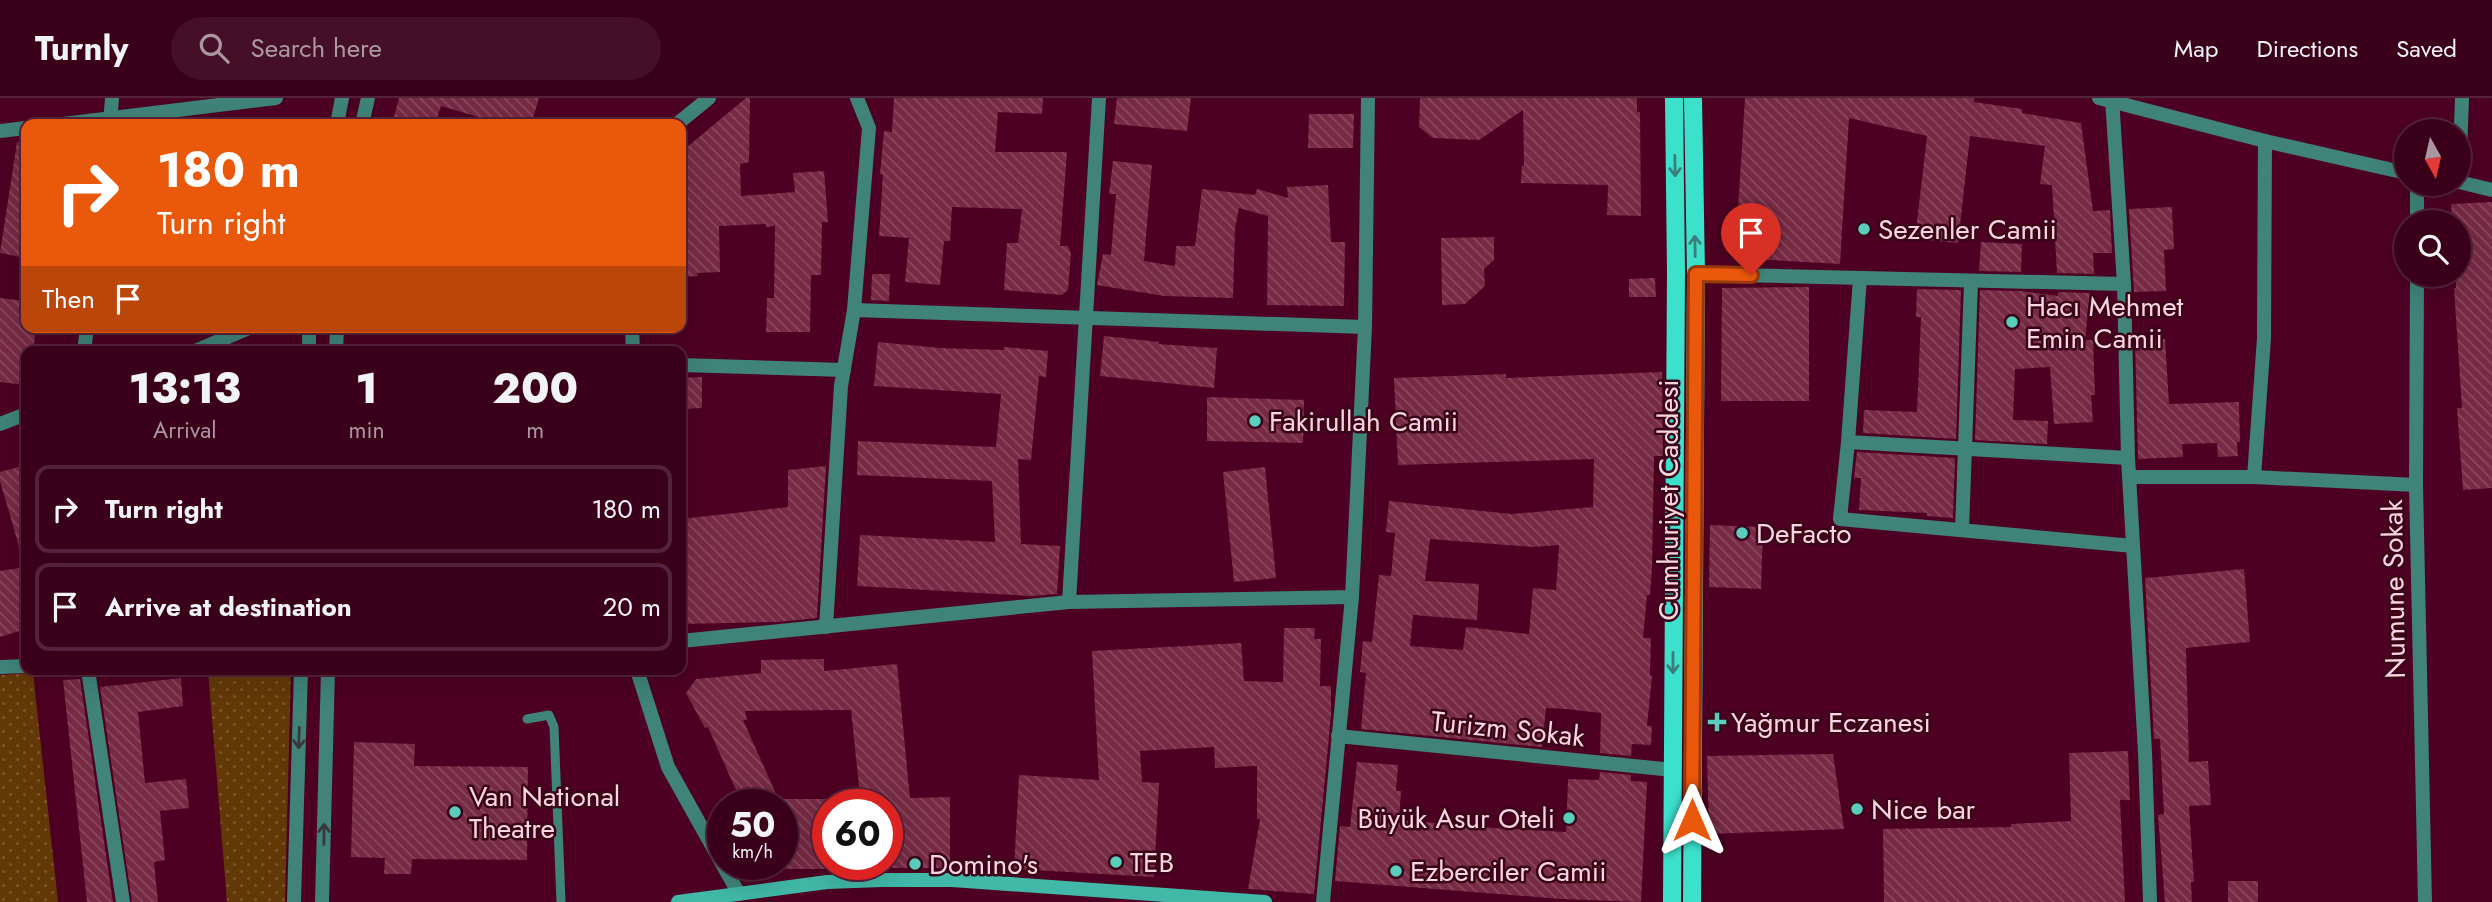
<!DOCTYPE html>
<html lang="en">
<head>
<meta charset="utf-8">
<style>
	:root { --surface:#3a001a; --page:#450f27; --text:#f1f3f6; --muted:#ab97a2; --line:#542239 }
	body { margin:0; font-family:Jost,sans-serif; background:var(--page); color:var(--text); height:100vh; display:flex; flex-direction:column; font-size:26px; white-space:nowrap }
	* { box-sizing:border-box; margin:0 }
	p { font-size:23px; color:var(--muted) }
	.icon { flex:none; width:38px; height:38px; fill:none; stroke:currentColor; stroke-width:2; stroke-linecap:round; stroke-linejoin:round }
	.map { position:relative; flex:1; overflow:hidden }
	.drawer { position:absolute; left:21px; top:248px; width:665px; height:329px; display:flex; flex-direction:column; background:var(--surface); border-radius:14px; box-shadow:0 7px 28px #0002,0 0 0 2px var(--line) }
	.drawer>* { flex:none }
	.guide { position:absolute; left:21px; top:21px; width:665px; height:214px; border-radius:14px; box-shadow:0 7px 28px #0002,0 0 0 2px var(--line); background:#ea580c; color:#fff; overflow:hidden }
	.needle { width:46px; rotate:172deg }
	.buttons { position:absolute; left:2394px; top:21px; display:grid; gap:14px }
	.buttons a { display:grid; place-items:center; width:77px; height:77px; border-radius:50%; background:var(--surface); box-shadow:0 7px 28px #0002,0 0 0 2px var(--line); font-size:35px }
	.speed { position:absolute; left:707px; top:691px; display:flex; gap:14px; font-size:35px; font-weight:700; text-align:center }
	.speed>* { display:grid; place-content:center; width:91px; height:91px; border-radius:50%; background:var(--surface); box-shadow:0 7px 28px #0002,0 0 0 2px var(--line); line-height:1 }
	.speed small { font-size:18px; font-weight:400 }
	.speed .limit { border:10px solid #d22; background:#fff; color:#111 }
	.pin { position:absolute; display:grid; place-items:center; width:60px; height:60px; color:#fff; margin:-72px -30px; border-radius:50% 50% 50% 0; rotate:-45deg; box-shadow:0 0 7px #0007 }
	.pin .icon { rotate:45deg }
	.me { position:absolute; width:77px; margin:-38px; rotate:0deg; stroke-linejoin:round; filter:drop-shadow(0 0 5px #0008) }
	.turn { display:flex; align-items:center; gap:24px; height:147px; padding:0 21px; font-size:32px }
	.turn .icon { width:91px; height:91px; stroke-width:2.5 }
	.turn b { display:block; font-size:49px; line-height:60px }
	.then { display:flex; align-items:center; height:66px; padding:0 21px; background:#0003; gap:14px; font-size:26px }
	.eta { display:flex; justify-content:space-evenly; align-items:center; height:119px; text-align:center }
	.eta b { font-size:42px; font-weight:800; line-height:49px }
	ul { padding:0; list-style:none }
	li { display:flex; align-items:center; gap:21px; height:88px; margin:0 14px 10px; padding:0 7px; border:4px solid var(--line); border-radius:14px }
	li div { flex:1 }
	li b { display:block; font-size:26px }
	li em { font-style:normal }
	header { display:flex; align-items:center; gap:42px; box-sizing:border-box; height:98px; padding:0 35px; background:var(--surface); border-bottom:2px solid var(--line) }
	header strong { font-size:33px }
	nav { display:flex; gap:38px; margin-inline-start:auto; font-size:24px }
	.search { width:490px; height:63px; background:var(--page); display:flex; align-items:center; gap:18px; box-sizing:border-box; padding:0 24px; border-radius:38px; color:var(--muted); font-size:26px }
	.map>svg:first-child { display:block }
	.grass { fill:url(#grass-dots) }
	.building { fill:url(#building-back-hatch); fill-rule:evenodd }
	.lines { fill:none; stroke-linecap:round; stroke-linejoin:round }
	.service { stroke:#3f8379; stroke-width:9 }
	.minor { stroke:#3f8379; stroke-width:14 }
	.tertiary { stroke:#3f8379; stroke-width:14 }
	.secondary { stroke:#41b8a8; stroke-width:14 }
	.primary { stroke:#3ce1cc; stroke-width:18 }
	.oneway { stroke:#3c7d7c }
	.oneway2 { stroke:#3d3640 }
	.route-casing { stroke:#983908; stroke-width:18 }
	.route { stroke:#ea580c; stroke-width:12 }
	.poi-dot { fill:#5acebd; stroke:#3b031a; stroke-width:2.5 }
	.labels { text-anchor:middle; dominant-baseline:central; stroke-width:5; stroke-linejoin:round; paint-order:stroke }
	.poi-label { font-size:28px; fill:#fcd6df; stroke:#3b031a; text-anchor:start }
	.street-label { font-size:28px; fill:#fcd6df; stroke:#3b031a }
</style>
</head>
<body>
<header>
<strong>Turnly</strong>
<div class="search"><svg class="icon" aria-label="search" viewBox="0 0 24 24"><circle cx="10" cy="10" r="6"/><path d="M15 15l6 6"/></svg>Search here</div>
<nav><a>Map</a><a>Directions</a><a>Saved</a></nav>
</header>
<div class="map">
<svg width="2492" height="804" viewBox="0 0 2492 804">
	<defs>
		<pattern id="grass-dots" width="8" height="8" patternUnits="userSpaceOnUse" patternTransform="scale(1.75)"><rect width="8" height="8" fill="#633807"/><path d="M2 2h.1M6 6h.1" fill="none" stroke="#7a542b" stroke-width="1.8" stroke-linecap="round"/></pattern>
		<pattern id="building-back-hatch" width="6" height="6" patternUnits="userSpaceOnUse" patternTransform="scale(1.75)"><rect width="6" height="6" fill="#762a44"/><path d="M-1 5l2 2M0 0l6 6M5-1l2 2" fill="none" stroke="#8a485f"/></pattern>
	</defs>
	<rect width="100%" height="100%" fill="#4d0022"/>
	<g class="grass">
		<polygon points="208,572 291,572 285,804 227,804"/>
		<polygon points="33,575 58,804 0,804 0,577"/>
	</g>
	<g class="building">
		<polygon points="399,0 539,0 531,26 502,26 441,8 435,26 392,26"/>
		<polygon points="746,0 750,0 749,64 740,66 741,98 795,94 793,75 824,73 828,124 822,124 821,177 811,177 810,234 766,234 767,200 774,200 775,128 766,129 766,126 719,128 720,174 697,175 698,178 681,179 681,54"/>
		<polygon points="894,0 1043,0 1042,16 998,14 995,54 1067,54 1060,148 1068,148 1071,155 1068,192 1062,197 1004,192 1007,145 1018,145 1022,111 952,109 950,143 944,143 940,187 905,184 909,140 879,138 883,77 880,76 884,33 892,34"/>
		<polygon points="1117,0 1191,0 1187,33 1114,26"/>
		<polygon points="1420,0 1637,0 1637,14 1640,14 1641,118 1607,117 1608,87 1521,85 1522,67 1524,68 1523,12 1479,42 1433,40 1419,29"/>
		<polygon points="1745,0 1974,0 1974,4 2022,11 2022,15 2081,25 2093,113 2110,112 2112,155 2093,155 2094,176 2057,175 2052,87 2040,86 2045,48 1970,38 1958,145 1915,141 1927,38 1849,20 1840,166 1735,160"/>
		<polygon points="1309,16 1354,16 1353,50 1308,50"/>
		<polygon points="17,44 26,45 26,160 0,155"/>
		<polygon points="1113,63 1152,67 1144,163 1175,168 1176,148 1195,148 1202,91 1255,97 1257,91 1288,100 1287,89 1328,87 1331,144 1345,144 1344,208 1267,207 1268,118 1239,110 1235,130 1233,200 1164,198 1097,187 1103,156 1111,157 1116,96 1109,96"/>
		<polygon points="2492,104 2492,390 2463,392 2457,310 2462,310 2454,190 2456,190 2456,177 2459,177 2459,124 2452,124 2451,106"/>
		<polygon points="2172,109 2174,151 2164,152 2166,193 2134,194 2129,111"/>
		<polygon points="1494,139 1494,162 1484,171 1485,188 1465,206 1442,207 1441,140"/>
		<polygon points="1981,144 2022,146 2021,174 1979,173"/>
		<polygon points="872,176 890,176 889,203 871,202"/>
		<polygon points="1655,180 1656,199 1629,199 1629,181"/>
		<polygon points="1809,189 1809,303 1721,303 1722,190"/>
		<polygon points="1917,191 1961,192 1956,341 1863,335 1864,312 1917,314 1921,219 1916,219"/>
		<polygon points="1980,192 2020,193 2058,198 2058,194 2090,195 2085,242 2093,242 2095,297 2091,297 2093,324 2054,326 2050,269 2015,271 2013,322 2048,323 2047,346 1975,342"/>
		<polygon points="0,200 26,203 26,229 36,229 33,254 26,254 26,287 0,284"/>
		<polygon points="1104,238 1159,244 1158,246 1217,250 1214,290 1100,278"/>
		<polygon points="2165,241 2169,306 2239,304 2240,344 2237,344 2238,358 2218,359 2217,345 2182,346 2183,359 2138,361 2135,242"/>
		<polygon points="878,244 940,250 1004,252 1004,249 1048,253 1046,279 1039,278 1031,362 1018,361 1021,446 1060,448 1057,496 1031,498 857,488 860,437 995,444 992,383 857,377 858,343 996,349 1001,296 874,288"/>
		<path d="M1662,274L1663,358H1654L1652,470L1650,497H1647L1643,540H1651L1650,577L1652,578L1647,628H1652L1651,647L1632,646L1631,658L1600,655L1601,615L1566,611L1546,610L1542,649L1361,631L1366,575L1360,574L1363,543L1372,544L1379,477L1391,478L1395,435L1386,434L1389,403L1511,416L1593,409L1594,361L1398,367L1394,280L1506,276V280ZM1430,441L1532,449L1559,447L1556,492L1533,490L1529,536L1466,529L1463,552L1410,548L1413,517L1477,522L1479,486L1425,483Z"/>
		<polygon points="702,279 702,310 681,311 681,280"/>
		<polygon points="1207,299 1304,302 1303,345 1207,343"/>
		<polygon points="1857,354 1955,360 1953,420 1927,418 1927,415 1859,412 1861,380 1854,380"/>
		<polygon points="26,367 26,458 22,459 0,383 0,374"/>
		<polygon points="826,368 817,520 777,524 681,526 681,421 788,409 788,372"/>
		<polygon points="1265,369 1276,480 1234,484 1223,374"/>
		<polygon points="1710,427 1763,429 1761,491 1709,489"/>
		<polygon points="26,469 26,531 0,539 0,473"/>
		<polygon points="2244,471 2250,544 2186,550 2189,664 2208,663 2211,707 2189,708 2194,784 2191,784 2192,804 2165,804 2158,717 2164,716 2160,641 2154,641 2145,480"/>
		<polygon points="1284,530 1315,530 1314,541 1321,541 1320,588 1331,588 1331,617 1314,796 1248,791 1260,721 1257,721 1257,668 1215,670 1214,649 1140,653 1142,684 1159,685 1154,779 1014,771 1019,677 1099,682 1092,553 1241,545 1244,583 1283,584"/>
		<polygon points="824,561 824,573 897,566 910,700 950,699 950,770 887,770 887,707 861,707 851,612 745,613 747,622 743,622 781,707 756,707 756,692 739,699 708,629 705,630 686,595 696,581 761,575 761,562"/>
		<polygon points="181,580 183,608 138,614 145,685 186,681 189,710 160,713 165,762 154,764 158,804 132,804 100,589"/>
		<polygon points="80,581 113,804 87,804 63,582"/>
		<polygon points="354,644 415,646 414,668 528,669 527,762 412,761 411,776 384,776 385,760 351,759"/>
		<polygon points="2128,653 2130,702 2120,702 2125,804 1884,804 1883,731 2011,729 2011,726 2071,723 2069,655"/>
		<polygon points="1833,656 1844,731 1709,736 1707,658"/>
		<polygon points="1357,664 1398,667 1396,693 1401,693 1399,722 1495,730 1566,734 1568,681 1599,682 1600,674 1631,677 1631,683 1647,684 1641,804 1562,801 1335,783 1340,728 1350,729"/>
		<rect x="782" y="701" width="46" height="70"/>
		<rect x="2228" y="783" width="30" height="21"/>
	</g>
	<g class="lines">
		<polyline class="service" points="527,621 549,617 554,629 561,804"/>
		<g class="minor">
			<polyline points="2099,0 2265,43 2406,75"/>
			<polyline points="2112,0 2124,186 2128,360 2145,654 2150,804"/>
			<polyline points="63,26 276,0"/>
			<polyline points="110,26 112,0"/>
			<polyline points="677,26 709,0"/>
			<polyline points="0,33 26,30"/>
			<polyline points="2459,84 2462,0"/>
			<polyline points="2459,84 2492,92"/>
			<polyline points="2417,124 2417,86"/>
			<polyline points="1696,176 2124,186"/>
			<polyline points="2417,177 2416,387 2425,804"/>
			<polyline points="1860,180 1848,344 1840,421 2133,448"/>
			<polyline points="854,212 1365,229"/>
			<polyline points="84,254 87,229"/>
			<polyline points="193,254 251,229"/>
			<polyline points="681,267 844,272"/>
			<polyline points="0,326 26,316"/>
			<polyline points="1848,344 2128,360"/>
			<polyline points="2130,379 2254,379 2416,387"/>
			<polyline points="2254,379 2264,240 2265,43"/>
			<polyline points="1962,432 1971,184"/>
			<polyline points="1069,504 1099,0"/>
			<polyline points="826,529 841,288 854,212 869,30 857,0"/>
			<polyline points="681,543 1069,504 1352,499 1365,229 1368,0"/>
			<polyline points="0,569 26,568"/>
			<polyline points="88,572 123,804"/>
			<polyline points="1338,638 1673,672"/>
			<polyline points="1323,804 1352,499"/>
		</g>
		<g class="tertiary">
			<polyline points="337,26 342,0"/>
			<polyline points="362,26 368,0"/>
			<polyline points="632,229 633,254"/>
			<polyline points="309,254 309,229"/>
			<polyline points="336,254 337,229"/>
			<polyline points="637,572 668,669 739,796"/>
			<polyline points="294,804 301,572"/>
			<polyline points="322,804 328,572"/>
		</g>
		<polyline class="secondary" points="678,804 827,784 882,782 952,782 1265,804"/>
		<g class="primary">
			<polyline points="1672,804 1676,174 1674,0"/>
			<polyline points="1692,804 1696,176 1693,0"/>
		</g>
	</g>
	<defs><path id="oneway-shaft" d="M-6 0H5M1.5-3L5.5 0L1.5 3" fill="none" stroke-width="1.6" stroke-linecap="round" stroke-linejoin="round" transform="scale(1.75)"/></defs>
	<g class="oneway">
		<use href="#oneway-shaft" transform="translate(1675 68) rotate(89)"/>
		<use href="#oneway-shaft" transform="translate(1695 148) rotate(-91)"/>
		<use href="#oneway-shaft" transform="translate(1673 565) rotate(90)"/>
	</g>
	<g class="oneway2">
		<use href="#oneway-shaft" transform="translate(299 640) rotate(92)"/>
		<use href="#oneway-shaft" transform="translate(324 736) rotate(-89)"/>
	</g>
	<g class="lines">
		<defs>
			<polyline id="route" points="1692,722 1696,176 1751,177"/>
		</defs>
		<use href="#route" class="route-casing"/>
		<use href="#route" class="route"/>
	</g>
	<g class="poi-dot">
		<circle cx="1864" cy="131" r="7"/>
		<circle cx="2012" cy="224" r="7"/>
		<circle cx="1255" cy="323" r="7"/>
		<circle cx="1742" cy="435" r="7"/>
		<path d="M1713.5 613.5h7v7h7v7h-7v7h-7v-7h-7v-7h7z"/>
		<circle cx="1857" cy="711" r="7"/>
		<circle cx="455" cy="714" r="7"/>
		<circle cx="1569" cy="720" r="7"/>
		<circle cx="1116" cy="764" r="7"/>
		<circle cx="915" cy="766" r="7"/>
		<circle cx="1396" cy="773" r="7"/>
	</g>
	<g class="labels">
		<g class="poi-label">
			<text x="1878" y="131">Sezenler Camii</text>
			<text x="2026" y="208">Hacı Mehmet<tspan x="2026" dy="32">Emin Camii</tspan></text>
			<text x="1269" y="323">Fakirullah Camii</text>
			<text x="1756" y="435">DeFacto</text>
			<text x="1731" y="624">Yağmur Eczanesi</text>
			<text x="469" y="698">Van National<tspan x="469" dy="32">Theatre</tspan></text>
			<text x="1871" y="711">Nice bar</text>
			<text x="1555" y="720" text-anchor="end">Büyük Asur Oteli</text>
			<text x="1130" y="764">TEB</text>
			<text x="929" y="766">Domino's</text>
			<text x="1410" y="773">Ezberciler Camii</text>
		</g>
		<g class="street-label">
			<text transform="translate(1668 402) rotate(-90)">Cumhuriyet Caddesi</text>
			<text transform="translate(2394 491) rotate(-91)">Numune Sokak</text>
			<text transform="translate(1508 631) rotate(6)">Turizm Sokak</text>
		</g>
	</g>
</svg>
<div class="buttons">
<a><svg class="needle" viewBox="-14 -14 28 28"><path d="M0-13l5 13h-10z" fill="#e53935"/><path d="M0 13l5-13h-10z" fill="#ab97a2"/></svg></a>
<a><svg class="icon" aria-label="search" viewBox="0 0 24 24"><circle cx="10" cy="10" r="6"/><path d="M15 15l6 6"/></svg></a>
</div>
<div class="speed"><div>50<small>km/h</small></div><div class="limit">60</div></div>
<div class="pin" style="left:1751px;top:177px;background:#d93025"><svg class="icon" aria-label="arrive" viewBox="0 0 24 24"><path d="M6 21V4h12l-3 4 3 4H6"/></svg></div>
<svg class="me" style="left:1692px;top:722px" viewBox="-20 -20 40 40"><path d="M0-17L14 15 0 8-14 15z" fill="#ea580c" stroke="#fff" stroke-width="4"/></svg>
<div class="guide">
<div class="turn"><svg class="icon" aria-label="right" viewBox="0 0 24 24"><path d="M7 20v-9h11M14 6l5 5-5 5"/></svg><div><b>180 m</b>Turn right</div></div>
<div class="then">Then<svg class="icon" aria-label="arrive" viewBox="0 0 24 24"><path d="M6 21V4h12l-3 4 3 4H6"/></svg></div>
</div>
<section class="drawer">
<div class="eta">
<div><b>13:13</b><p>Arrival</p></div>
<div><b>1</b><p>min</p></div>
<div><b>200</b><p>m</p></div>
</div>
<ul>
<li><svg class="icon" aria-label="right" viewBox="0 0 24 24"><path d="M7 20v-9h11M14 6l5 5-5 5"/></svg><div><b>Turn right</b></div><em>180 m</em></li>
<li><svg class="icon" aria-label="arrive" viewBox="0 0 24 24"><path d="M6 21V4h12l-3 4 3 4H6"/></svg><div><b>Arrive at destination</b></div><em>20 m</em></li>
</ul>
</section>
</div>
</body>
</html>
